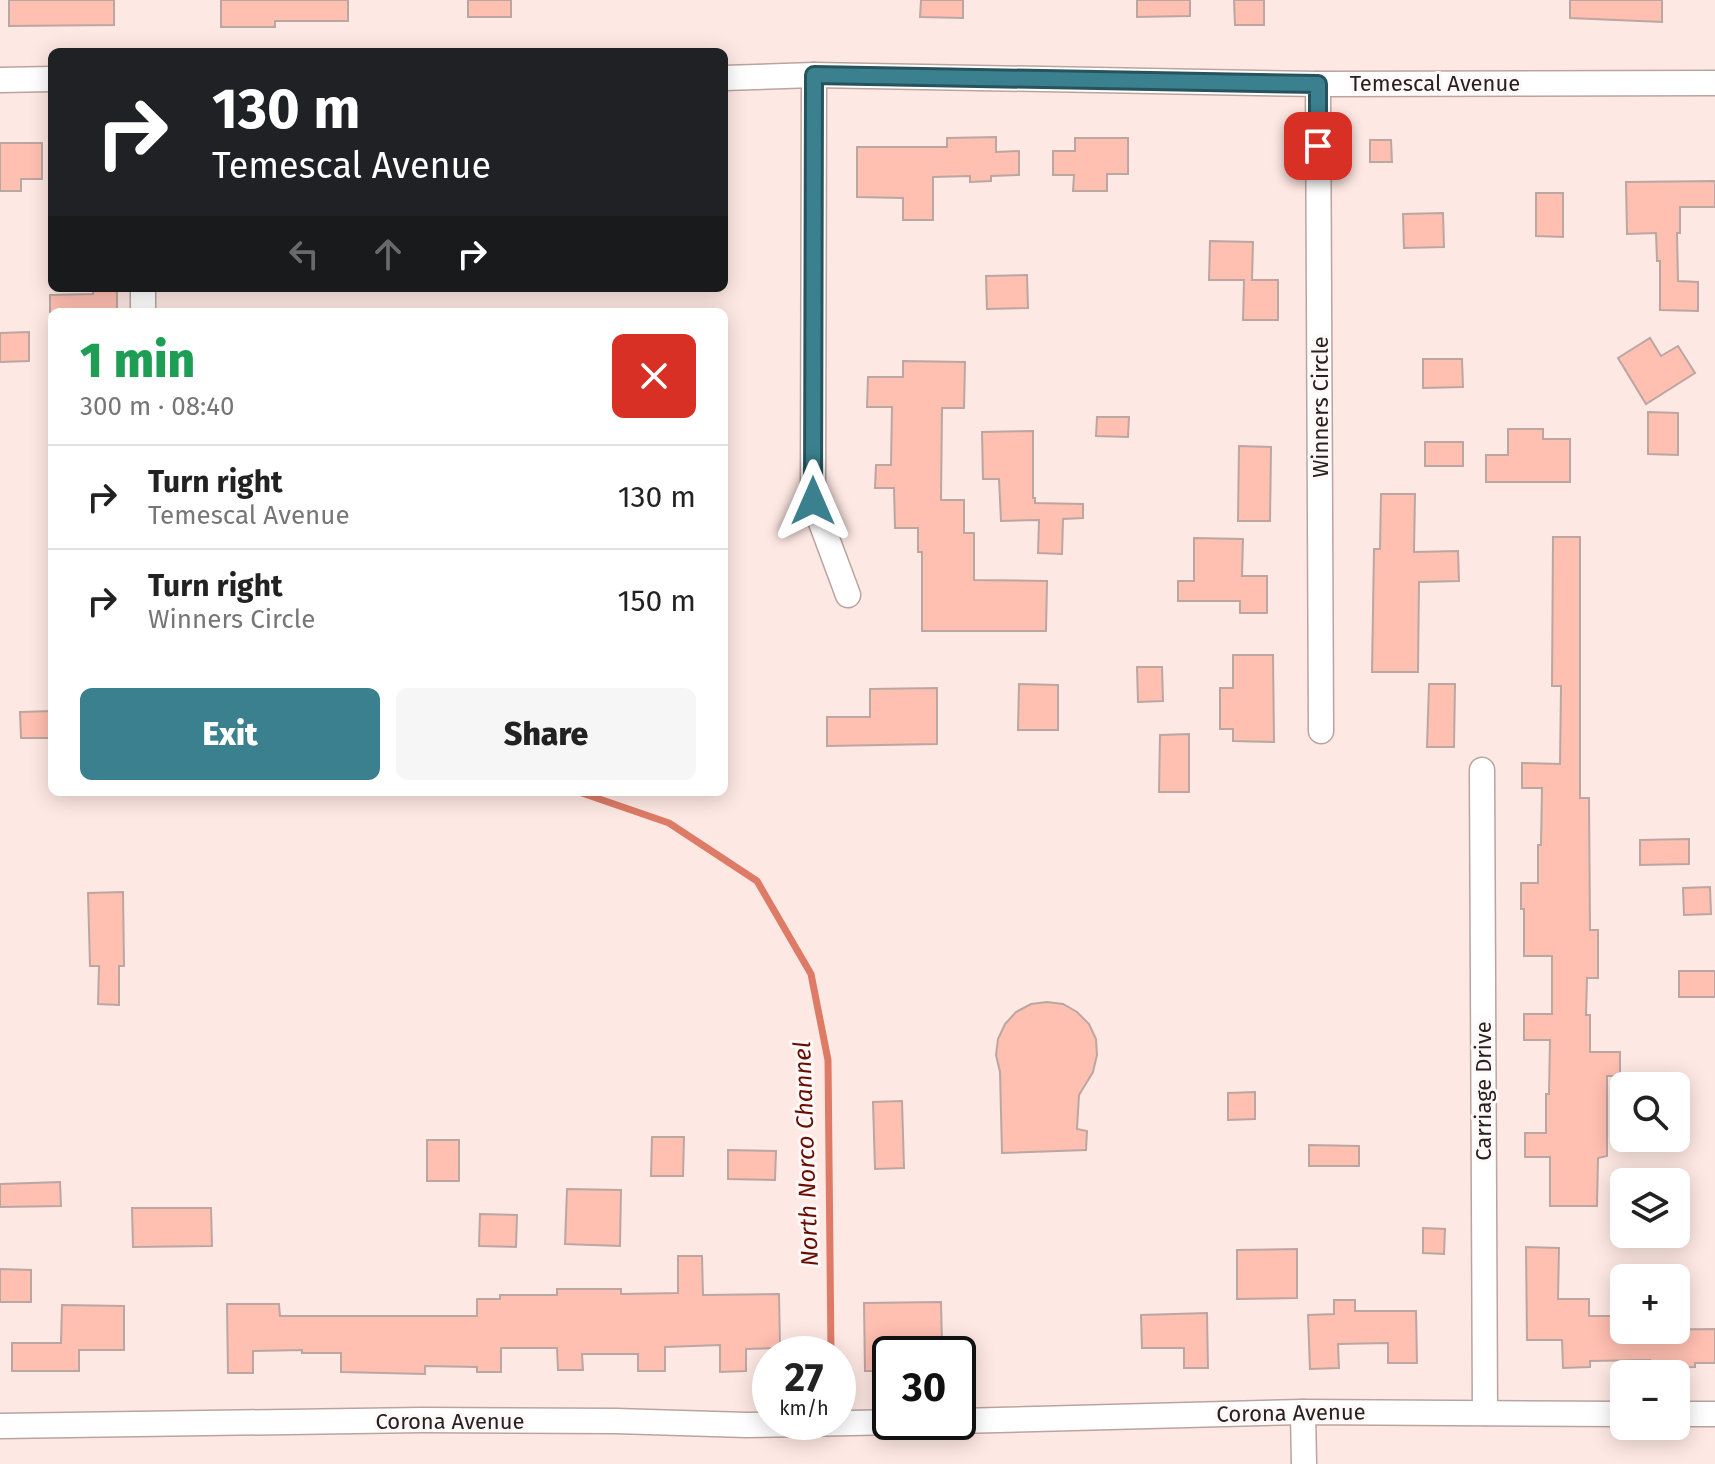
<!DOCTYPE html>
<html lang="en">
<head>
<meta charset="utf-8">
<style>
	:root { --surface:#fff; --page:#f6f6f6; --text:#222; --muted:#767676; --line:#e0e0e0; --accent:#3b808e }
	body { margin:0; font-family:"Fira Sans",sans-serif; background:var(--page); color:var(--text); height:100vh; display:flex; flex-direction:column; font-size:30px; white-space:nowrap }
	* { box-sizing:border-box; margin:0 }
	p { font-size:26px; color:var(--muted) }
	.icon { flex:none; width:44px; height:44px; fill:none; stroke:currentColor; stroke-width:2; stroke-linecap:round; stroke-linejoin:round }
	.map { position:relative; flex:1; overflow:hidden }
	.details { position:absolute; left:48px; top:308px; width:680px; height:488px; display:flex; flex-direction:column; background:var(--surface); border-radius:12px; box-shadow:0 4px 20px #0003 }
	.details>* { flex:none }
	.banner { position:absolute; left:48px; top:48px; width:680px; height:244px; border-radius:12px; box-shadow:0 4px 20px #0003; background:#202124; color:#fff; overflow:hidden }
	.tools { position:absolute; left:1610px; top:1072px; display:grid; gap:16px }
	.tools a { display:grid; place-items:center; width:80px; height:80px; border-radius:12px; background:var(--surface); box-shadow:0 4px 20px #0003; font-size:40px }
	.speed { position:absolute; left:752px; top:1336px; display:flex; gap:16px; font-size:40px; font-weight:700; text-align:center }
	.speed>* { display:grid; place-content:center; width:104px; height:104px; border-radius:50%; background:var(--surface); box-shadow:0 4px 20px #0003; line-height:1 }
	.speed small { font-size:20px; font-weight:400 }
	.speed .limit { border:4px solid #111; border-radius:12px; background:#fff; color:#111 }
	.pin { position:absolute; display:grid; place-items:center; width:68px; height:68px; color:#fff; margin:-34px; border-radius:16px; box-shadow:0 4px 12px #0006 }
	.me { position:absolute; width:88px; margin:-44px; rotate:0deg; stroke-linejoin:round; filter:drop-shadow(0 0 6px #0008) }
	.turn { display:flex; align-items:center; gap:28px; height:168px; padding:0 32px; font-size:36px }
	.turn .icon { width:104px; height:104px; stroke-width:2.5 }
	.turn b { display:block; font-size:56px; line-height:68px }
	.lanes { display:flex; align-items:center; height:76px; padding:0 32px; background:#0003; justify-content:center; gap:40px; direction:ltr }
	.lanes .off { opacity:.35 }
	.round { display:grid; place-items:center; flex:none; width:84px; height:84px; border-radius:12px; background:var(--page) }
	.overview { display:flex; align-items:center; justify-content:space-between; height:136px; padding:0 32px }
	h1 { font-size:48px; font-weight:800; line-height:60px; color:#1e9e55 }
	.primary-button { display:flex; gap:16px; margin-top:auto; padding:16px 32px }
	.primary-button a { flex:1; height:92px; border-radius:12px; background:var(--accent); color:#fff; font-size:32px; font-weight:800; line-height:92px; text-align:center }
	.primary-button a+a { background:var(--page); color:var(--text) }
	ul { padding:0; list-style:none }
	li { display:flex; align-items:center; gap:24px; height:104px; padding:0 32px; border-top:2px solid var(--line) }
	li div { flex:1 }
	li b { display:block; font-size:30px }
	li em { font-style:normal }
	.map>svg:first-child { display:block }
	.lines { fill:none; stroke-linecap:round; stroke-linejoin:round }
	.stream { stroke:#de7b66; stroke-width:7 }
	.building { fill:#ffbfb1; stroke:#bba7a2; stroke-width:2 }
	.minor-casing { stroke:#b9a49f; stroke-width:27 }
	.minor { stroke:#fff; stroke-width:24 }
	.route-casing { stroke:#26535c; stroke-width:20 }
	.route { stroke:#3b808e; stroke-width:14 }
	.labels { text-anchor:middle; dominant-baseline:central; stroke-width:6; stroke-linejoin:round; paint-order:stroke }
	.street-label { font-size:22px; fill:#29211f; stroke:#fef9f8 }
	.water-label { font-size:24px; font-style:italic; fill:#680d00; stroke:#fef9f8 }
</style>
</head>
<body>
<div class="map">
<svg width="1715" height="1464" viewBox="0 0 1715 1464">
	<rect width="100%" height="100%" fill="#fee8e3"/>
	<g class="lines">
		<polyline class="stream" points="579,792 669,823 757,881 811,974 828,1060 831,1354"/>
	</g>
	<g class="building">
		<polygon points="9,0 114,0 114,25 9,26"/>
		<polygon points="221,0 348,0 348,21 275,21 275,27 221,27"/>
		<rect x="468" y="0" width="43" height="17"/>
		<polygon points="921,0 963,0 963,18 920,17"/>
		<polygon points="1137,0 1190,0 1190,16 1137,17"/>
		<polygon points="1234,0 1264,0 1264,25 1235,25"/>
		<polygon points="1570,0 1662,0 1662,22 1570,18"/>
		<polygon points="996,137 996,152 1019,151 1019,175 991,176 991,181 970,182 970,176 933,177 933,220 903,220 903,198 857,197 857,147 947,147 947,138"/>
		<polygon points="1075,138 1128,138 1128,174 1107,174 1107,191 1073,191 1074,175 1053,175 1053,151 1075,151"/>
		<polygon points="1370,140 1391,140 1392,162 1370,162"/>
		<polygon points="0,143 42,143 42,179 21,179 21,191 0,191"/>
		<polygon points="1715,181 1715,207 1680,207 1680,233 1677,233 1678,281 1698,282 1698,311 1660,310 1660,261 1657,261 1656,233 1627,234 1626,182"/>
		<polygon points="1536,193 1563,193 1563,237 1536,236"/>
		<polygon points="1443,213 1444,247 1404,248 1403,214"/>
		<polygon points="1210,241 1253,242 1252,280 1278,280 1278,320 1243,320 1244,280 1209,280"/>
		<polygon points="1027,275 1028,308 987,309 986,276"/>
		<polygon points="93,288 117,288 117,312 50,312 50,295 93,294"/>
		<polygon points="29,332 29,361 0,362 0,333"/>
		<polygon points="1650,338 1661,356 1678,346 1695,373 1646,404 1618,358"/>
		<polygon points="1423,359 1462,359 1463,387 1423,388"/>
		<polygon points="903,361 965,362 964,408 942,408 941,500 964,500 964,533 974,533 974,580 1047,581 1046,631 922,631 922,552 918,552 918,528 895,528 894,488 875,488 876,465 891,465 892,407 867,407 868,377 903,377"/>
		<polygon points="1648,412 1678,413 1678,455 1648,454"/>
		<polygon points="1097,417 1129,417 1128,437 1096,436"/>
		<polygon points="1508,429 1543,429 1543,439 1570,439 1570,482 1486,482 1486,455 1508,455"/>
		<polygon points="1033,431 1033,498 1035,498 1035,503 1083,504 1083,518 1063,519 1062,554 1038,553 1039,520 1001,521 999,479 983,479 982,432"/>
		<rect x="1425" y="442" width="38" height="24"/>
		<polygon points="1239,446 1271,447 1270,521 1238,521"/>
		<polygon points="1381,494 1415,494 1414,552 1458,551 1459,581 1419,582 1418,672 1372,672 1374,549 1380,549"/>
		<polygon points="1553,537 1580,537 1580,798 1589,798 1590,930 1598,930 1598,978 1587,978 1586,1015 1590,1015 1590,1052 1620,1052 1620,1076 1607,1076 1607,1156 1598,1158 1597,1206 1550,1206 1550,1157 1525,1157 1525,1133 1546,1133 1546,1094 1549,1094 1550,1040 1524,1040 1524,1014 1552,1014 1552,956 1524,956 1524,909 1521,909 1521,883 1538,883 1538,845 1541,845 1542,788 1522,788 1522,763 1560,764 1561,686 1552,686"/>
		<polygon points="1194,538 1243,539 1242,576 1267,576 1267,613 1240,613 1240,601 1178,601 1178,581 1194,581"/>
		<polygon points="1233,655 1273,655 1274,742 1233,741 1233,729 1220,729 1220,688 1233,688"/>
		<polygon points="1137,667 1162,667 1163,701 1138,702"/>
		<polygon points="1019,684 1058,685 1058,730 1018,730"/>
		<polygon points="1429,684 1455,684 1454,747 1427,747"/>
		<polygon points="937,688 937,744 827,746 827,717 870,717 870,689"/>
		<polygon points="52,711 52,738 21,738 20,712"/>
		<polygon points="1189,734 1189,792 1159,792 1160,735"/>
		<polygon points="1689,839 1689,864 1640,865 1640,840"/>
		<polygon points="1710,887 1711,914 1684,915 1683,888"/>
		<polygon points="123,892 124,966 119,966 119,1005 98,1004 99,966 90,966 88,893"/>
		<rect x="1679" y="971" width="36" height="26"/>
		<polygon points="1047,1002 1063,1004 1077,1012 1089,1024 1096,1039 1097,1055 1093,1072 1079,1095 1077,1129 1087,1131 1086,1150 1002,1153 1000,1072 996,1055 998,1039 1005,1024 1016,1012 1031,1004"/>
		<polygon points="1255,1092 1255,1119 1228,1120 1228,1093"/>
		<polygon points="902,1101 904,1168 875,1169 873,1102"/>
		<polygon points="652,1137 684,1137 683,1176 651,1176"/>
		<rect x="427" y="1140" width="32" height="41"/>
		<polygon points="1309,1145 1359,1146 1359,1166 1309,1166"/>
		<polygon points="728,1150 776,1151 775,1180 728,1179"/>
		<polygon points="60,1182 61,1206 0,1207 0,1184"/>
		<polygon points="567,1189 621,1190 620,1246 565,1244"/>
		<polygon points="132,1208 211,1208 212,1246 133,1247"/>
		<polygon points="480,1214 517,1215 516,1247 479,1246"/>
		<polygon points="1423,1228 1445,1229 1444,1254 1423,1253"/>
		<polygon points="1526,1247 1559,1248 1558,1299 1589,1299 1589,1316 1624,1316 1624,1330 1715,1329 1715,1363 1695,1363 1695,1367 1650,1368 1650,1360 1590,1361 1590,1367 1563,1368 1562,1340 1527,1340"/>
		<polygon points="1297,1249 1297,1298 1237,1299 1237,1250"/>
		<polygon points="678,1256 702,1256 703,1295 779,1294 780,1348 746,1349 746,1371 720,1372 720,1345 665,1347 665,1371 638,1371 638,1354 582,1354 583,1370 558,1370 557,1348 501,1348 501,1372 477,1372 477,1367 425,1366 425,1374 341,1372 341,1353 302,1353 302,1350 253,1351 253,1373 228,1373 227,1304 279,1304 280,1316 477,1316 477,1299 500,1299 500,1295 557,1295 557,1289 621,1289 621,1294 678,1293"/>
		<polygon points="0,1269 31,1270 31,1302 0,1302"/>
		<polygon points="1334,1300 1355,1300 1355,1311 1416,1311 1417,1363 1388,1363 1388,1343 1338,1344 1339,1368 1310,1369 1308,1315 1334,1314"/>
		<polygon points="941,1302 942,1344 887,1345 887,1371 865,1371 864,1303"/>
		<polygon points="62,1305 124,1306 124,1350 79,1350 79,1371 12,1371 12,1343 61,1343"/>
		<polygon points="1207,1313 1208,1368 1184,1368 1184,1348 1142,1348 1141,1315"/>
	</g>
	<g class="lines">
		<defs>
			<g id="minor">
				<polyline points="814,75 813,501 848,595"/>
				<polyline points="724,78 814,75 1318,84 1715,83"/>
				<polyline points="0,80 52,79"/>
				<polyline points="1318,84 1321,731"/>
				<polyline points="143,288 143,312"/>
				<polyline points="1482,770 1485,1413"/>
				<polyline points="1303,1412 1304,1464"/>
				<polyline points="1676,1414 1715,1414"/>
				<polyline points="958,1421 1303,1412 1624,1414"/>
				<polyline points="0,1426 422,1420 616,1421 746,1425 900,1422"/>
			</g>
		</defs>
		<use href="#minor" class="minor-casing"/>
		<use href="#minor" class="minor"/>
	</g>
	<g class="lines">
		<defs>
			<polyline id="route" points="813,501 814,75 1318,84 1318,146"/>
		</defs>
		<use href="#route" class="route-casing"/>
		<use href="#route" class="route"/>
	</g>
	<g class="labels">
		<g class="street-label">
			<text x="1435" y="83">Temescal Avenue</text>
			<text transform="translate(1320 407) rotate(-90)">Winners Circle</text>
			<text transform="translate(1483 1091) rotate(-90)">Carriage Drive</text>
			<text transform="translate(1291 1413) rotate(-1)">Corona Avenue</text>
			<text x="450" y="1421">Corona Avenue</text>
		</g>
		<g class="water-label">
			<text transform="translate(806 1154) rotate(-92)">North Norco Channel</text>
		</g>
	</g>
</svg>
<div class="tools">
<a><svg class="icon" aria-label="search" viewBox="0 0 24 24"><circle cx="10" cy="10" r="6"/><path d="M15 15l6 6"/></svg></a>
<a><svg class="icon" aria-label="layers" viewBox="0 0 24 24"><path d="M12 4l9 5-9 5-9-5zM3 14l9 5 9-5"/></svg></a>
<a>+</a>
<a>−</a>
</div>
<div class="speed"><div>27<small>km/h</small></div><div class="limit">30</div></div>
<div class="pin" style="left:1318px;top:146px;background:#d93025"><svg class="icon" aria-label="arrive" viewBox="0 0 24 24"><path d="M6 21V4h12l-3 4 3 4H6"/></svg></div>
<svg class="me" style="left:813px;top:501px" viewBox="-20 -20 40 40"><path d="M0-17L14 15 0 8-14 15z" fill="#3b808e" stroke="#fff" stroke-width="4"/></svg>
<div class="banner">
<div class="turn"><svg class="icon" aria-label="right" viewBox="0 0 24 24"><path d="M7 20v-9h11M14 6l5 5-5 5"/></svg><div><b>130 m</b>Temescal Avenue</div></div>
<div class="lanes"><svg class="icon off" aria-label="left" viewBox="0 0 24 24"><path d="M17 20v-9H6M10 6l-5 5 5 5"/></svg><svg class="icon off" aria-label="ahead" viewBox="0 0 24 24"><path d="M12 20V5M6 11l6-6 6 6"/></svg><svg class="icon" aria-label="right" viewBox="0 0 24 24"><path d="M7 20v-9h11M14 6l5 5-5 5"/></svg></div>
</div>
<section class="details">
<div class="overview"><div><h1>1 min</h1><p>300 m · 08:40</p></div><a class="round" style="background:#d93025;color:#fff"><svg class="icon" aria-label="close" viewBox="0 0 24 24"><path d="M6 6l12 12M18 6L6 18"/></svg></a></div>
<ul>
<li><svg class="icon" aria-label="right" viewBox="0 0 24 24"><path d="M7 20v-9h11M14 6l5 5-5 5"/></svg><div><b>Turn right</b><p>Temescal Avenue</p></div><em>130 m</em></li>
<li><svg class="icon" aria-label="right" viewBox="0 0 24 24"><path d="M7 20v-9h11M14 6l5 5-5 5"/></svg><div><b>Turn right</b><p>Winners Circle</p></div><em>150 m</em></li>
</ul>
<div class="primary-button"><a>Exit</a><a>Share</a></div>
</section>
</div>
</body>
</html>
